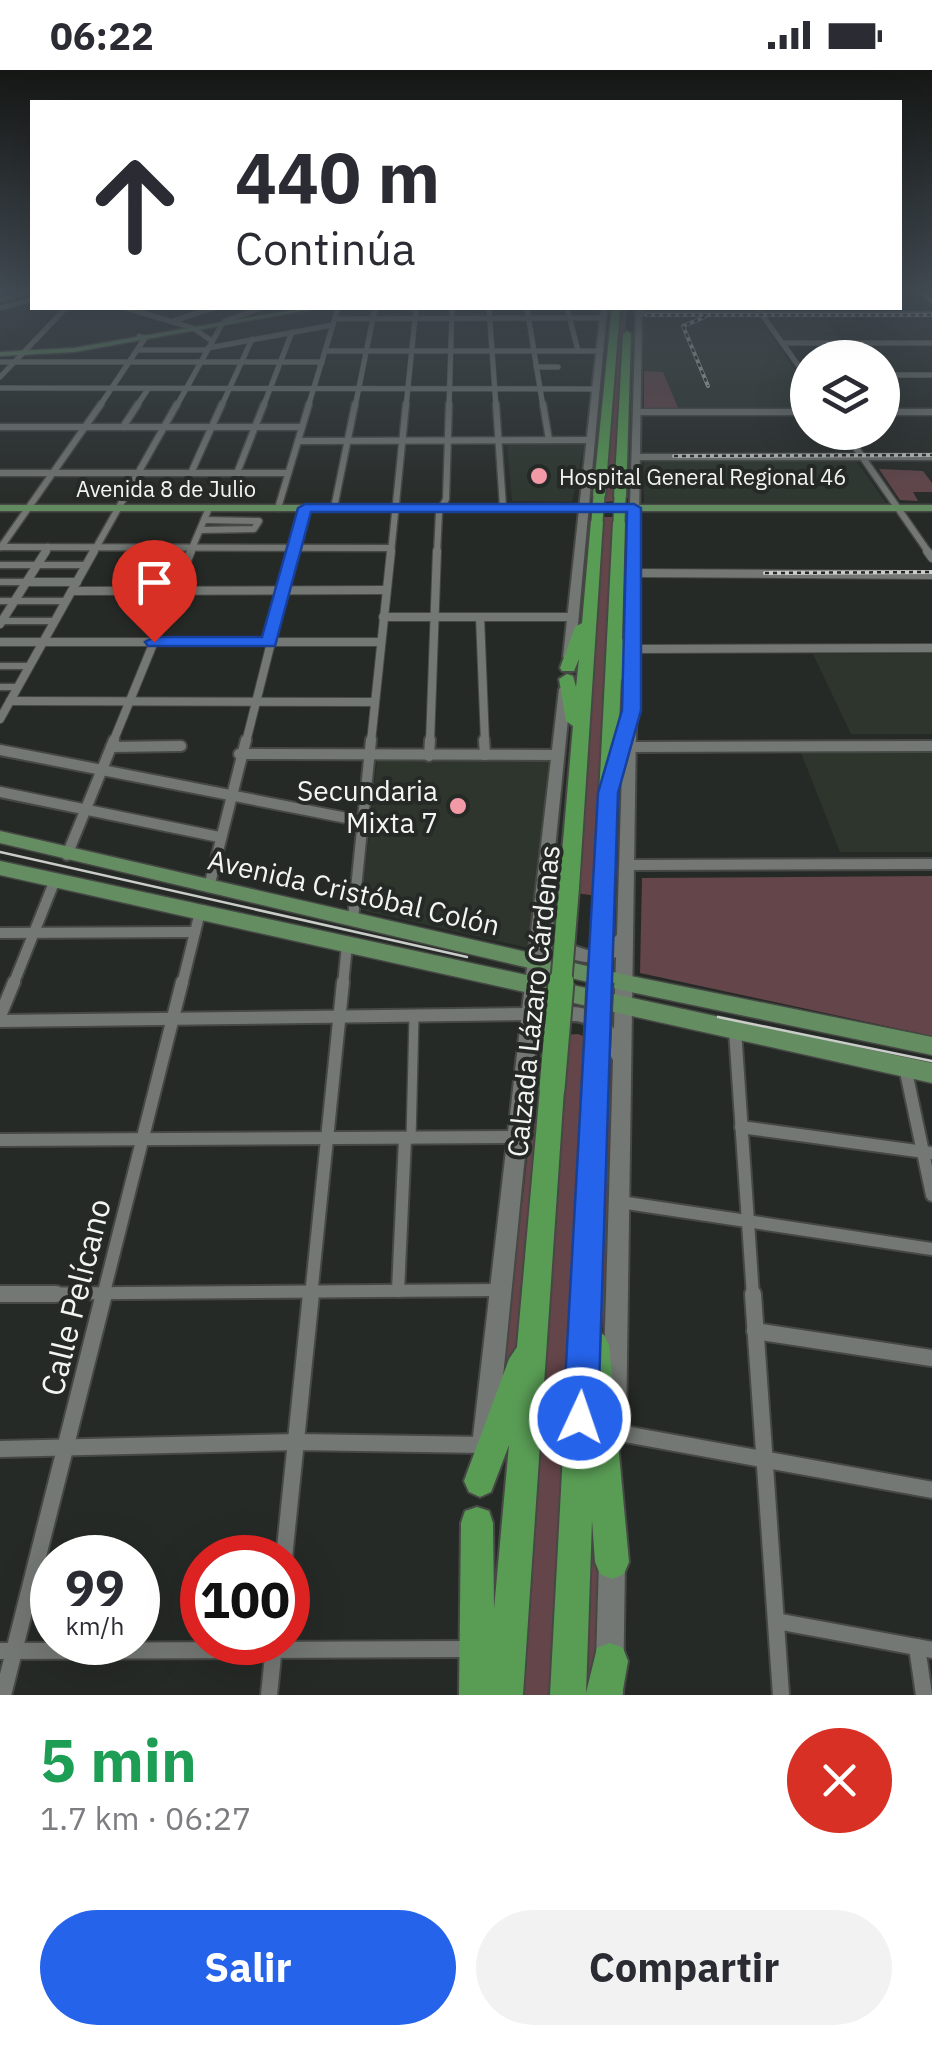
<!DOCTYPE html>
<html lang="es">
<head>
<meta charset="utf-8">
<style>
	:root { --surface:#fff; --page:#f2f2f3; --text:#2b2b33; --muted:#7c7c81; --accent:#2563eb }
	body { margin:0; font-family:"IBM Plex Sans",sans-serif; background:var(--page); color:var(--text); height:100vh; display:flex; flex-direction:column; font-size:38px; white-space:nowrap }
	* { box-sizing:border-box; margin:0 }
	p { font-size:32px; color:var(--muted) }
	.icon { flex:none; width:55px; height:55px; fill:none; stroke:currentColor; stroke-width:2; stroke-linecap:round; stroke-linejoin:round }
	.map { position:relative; height:1625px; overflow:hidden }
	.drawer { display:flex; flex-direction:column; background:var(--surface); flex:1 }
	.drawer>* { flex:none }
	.guide { position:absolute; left:30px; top:30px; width:872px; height:210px; border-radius:0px; box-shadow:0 10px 40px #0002; background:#fff; color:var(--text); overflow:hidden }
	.tools { position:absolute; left:790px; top:270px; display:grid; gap:20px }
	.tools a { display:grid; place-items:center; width:110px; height:110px; border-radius:50%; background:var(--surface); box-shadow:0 10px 40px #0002; font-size:50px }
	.speed { position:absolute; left:30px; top:1465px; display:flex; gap:20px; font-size:50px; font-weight:700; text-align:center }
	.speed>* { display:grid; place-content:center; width:130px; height:130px; border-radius:50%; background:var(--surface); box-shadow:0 10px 40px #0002; line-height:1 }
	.speed small { font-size:25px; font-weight:400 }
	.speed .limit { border:15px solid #d22; background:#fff; color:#111 }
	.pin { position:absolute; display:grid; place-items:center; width:85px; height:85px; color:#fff; margin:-102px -42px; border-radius:50% 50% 50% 0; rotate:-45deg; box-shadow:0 0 10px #0007 }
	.pin .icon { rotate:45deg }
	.me { position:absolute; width:110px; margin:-55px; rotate:3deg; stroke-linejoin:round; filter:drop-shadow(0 0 8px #0008) }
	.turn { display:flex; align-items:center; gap:35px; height:210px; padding:0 40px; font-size:45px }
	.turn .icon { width:130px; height:130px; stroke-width:2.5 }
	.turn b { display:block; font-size:70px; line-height:85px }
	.round { display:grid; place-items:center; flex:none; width:105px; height:105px; border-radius:52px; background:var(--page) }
	.overview { display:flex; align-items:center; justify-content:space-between; height:170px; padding:0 40px }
	h1 { font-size:60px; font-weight:800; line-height:75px; color:#1e9e55 }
	.primary-button { display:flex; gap:20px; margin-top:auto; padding:20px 40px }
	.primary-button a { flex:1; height:115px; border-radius:60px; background:var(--accent); color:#fff; font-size:40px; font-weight:800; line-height:115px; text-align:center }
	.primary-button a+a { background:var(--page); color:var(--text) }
	.status { display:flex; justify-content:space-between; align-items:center; height:70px; padding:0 50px; background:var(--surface); direction:ltr }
	.status svg { height:28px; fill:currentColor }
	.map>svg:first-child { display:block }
	.built { fill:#2d352d }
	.green { fill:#644549 }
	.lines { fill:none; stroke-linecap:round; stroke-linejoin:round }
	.pedestrian-far1-casing { stroke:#464845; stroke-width:9 }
	.pedestrian-casing { stroke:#464845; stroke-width:12 }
	.minor-far5-casing { stroke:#464845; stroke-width:6 }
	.minor-far4-casing { stroke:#464845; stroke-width:9 }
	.minor-far3-casing { stroke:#464845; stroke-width:10 }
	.minor-far2-casing { stroke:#464845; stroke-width:14 }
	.minor-far1-casing { stroke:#464845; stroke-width:16 }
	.minor-casing { stroke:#464845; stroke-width:20 }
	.secondary-casing { stroke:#464845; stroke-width:4 }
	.primary-casing { stroke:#464845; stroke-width:3 }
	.motorway-casing { stroke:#464845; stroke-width:4 }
	.pedestrian-far1 { stroke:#747874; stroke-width:6 }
	.pedestrian { stroke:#747874; stroke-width:9 }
	.minor-far5 { stroke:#747874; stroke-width:5 }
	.minor-far4 { stroke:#747874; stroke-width:6 }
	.minor-far3 { stroke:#747874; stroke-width:8 }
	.minor-far2 { stroke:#747874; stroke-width:10 }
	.minor-far1 { stroke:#747874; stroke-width:12 }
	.minor { stroke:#747874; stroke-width:16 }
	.secondary { fill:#747874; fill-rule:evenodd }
	.primary { fill:#648e61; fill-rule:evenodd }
	.motorway { fill:#599d55; fill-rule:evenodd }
	.tram { stroke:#caccc9; stroke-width:2.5 }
	.rail-casing { stroke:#caccc9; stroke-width:4 }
	.rail { stroke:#262a26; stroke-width:2.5; stroke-dasharray:4; stroke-linecap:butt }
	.motorway-bridge-far2-casing { stroke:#464845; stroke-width:14; stroke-linecap:butt }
	.motorway-bridge-far1-casing { stroke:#464845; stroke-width:24; stroke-linecap:butt }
	.motorway-bridge-casing { stroke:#464845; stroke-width:29; stroke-linecap:butt }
	.motorway-bridge-far2 { stroke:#599d55; stroke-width:11 }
	.motorway-bridge-far1 { stroke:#599d55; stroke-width:20 }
	.motorway-bridge { stroke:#599d55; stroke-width:25 }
	.route { fill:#2563eb; stroke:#184099; stroke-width:2.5 }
	.poi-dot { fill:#f39aa7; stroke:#262a26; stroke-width:4 }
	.labels { text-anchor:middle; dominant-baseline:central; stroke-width:8; stroke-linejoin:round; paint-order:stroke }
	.far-poi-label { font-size:22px; fill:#f3f5f2; stroke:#262a26; text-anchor:start }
	.far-street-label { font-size:22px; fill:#f3f5f2; stroke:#262a26 }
	.poi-label { font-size:28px; fill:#f3f5f2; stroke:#262a26; text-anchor:end }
	.street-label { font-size:28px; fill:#f3f5f2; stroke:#262a26 }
	.near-street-label { font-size:32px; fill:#f3f5f2; stroke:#262a26 }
</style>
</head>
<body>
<div class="status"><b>06:22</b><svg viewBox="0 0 49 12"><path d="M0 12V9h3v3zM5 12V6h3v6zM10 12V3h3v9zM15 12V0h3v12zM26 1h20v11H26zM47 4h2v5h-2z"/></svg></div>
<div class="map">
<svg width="932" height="1625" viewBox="0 0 932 1625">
	<rect width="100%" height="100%" fill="#262a26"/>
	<g class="built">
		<polygon points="757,246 807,317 807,340 644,340 644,247"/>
		<polygon points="768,247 855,247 860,252 827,253 842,271 786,271"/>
		<polygon points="507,374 584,374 572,432 512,431"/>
		<polygon points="854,388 886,433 644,433 644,389"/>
		<polygon points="932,583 932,664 851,664 813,584"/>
		<polygon points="800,680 932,680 932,782 840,782"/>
		<polygon points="377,691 548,691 533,879 361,840"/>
	</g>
	<g class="green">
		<polygon points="619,238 627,238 616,431 604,432"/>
		<polygon points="644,301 663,302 679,340 644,340"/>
		<polygon points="879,399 923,401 932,413 932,422 913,422 918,431 900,430"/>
		<polygon points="602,447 615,447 597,826 576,823"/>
		<polygon points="932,806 932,966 640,903 642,808"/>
		<polygon points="611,954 608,1347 599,1196"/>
		<polygon points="578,964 605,974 554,1625 523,1625 565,1009 552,966"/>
		<polygon points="547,1002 523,1264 501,1322 528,1080"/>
		<polygon points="594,1335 607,1500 597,1625 580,1625"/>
	</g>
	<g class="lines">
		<defs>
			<g id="pedestrian-far1">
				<polyline points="0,495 86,495"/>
				<polyline points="0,512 26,512"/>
				<polyline points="0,531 66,531"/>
				<polyline points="0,551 55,551"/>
				<polyline points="0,596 30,596"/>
				<polyline points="0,617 18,617"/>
			</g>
			<polyline id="pedestrian" points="411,1069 414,946"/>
			<g id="minor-far5">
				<polyline points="921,221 932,231"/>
				<polyline points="0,223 6,221"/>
				<polyline points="0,230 30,222"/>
				<polyline points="0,238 32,229"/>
				<polyline points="126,238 193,258 212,271"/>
				<polyline points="489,238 496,337"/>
				<polyline points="527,238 543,337"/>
				<polyline points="567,238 578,281"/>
				<polyline points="760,242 808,309"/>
				<polyline points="638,244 932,244"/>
				<polyline points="335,249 603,248"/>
				<polyline points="173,251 213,238"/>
				<polyline points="225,251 261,238"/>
				<polyline points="782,273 932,273"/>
				<polyline points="208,278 333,255"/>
				<polyline points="139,280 207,280"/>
				<polyline points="325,281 601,281"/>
				<polyline points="0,292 322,292"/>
				<polyline points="536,297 558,297"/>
				<polyline points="882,305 932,305"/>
				<polyline points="0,307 66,238"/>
				<polyline points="0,318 597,319"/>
				<polyline points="99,337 145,268 139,266"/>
				<polyline points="136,337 148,319"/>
				<polyline points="176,337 222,254"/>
				<polyline points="221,337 252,269"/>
				<polyline points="263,337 292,262"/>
				<polyline points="308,337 338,238"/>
				<polyline points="355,337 375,238"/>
				<polyline points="406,337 416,238"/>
				<polyline points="449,337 452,238"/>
			</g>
			<g id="minor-far4">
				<polyline points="496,334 503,437"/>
				<polyline points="543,334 549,370"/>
				<polyline points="637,342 808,342"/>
				<polyline points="882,342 932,342"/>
				<polyline points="0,357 302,357"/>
				<polyline points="123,357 138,334"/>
				<polyline points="845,362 929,483"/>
				<polyline points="298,371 592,370"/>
				<polyline points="636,387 932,387"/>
				<polyline points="0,403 288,403"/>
				<polyline points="191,403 222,334"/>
				<polyline points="237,403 264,334"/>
				<polyline points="278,438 309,334"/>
				<polyline points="334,438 355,334"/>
				<polyline points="200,460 254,459 259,451 204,450"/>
				<polyline points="0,477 390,478"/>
				<polyline points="1,477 101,334"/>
				<polyline points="44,483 48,477"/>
				<polyline points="93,483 177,334"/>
				<polyline points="190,483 209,438"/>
				<polyline points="293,483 305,438"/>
				<polyline points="391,483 406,334"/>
				<polyline points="437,483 439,443 446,429 449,334"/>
			</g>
			<g id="minor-far3">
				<polyline points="927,481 932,488"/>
				<polyline points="634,503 932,505"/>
				<polyline points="26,512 77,512"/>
				<polyline points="72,521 386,520"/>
				<polyline points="383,547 573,547"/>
				<polyline points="480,547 485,672"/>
				<polyline points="0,554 46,481"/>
				<polyline points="0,572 380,572"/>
				<polyline points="632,579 932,578"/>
				<polyline points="10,631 374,632"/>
				<polyline points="0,649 94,481"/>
				<polyline points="113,672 191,481"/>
				<polyline points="246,672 294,481"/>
				<polyline points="371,672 391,481"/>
				<polyline points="430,672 437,481"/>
			</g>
			<g id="minor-far2">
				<polyline points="484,670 485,685"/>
				<polyline points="111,677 181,676"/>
				<polyline points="632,677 932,676"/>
				<polyline points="0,680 362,751"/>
				<polyline points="239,684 558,685"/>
				<polyline points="429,686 430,670"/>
				<polyline points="0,722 219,767"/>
				<polyline points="67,785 114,670"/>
				<polyline points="629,795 932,794"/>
				<polyline points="209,817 246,670"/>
				<polyline points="353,849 371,670"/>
				<polyline points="0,863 195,862"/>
				<polyline points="13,915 55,810"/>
				<polyline points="182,915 200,842"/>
				<polyline points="343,915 347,875"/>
			</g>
			<g id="minor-far1">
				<polyline points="0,946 14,912"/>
				<polyline points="0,951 532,944"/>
				<polyline points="735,960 753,1226"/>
				<polyline points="905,997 932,1125"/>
				<polyline points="741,1057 932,1083"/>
				<polyline points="0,1070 518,1067"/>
				<polyline points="620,1132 932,1179"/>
				<polyline points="398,1221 405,1069"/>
				<polyline points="0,1224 499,1220"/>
				<polyline points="103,1226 182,912"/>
				<polyline points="311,1226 343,912"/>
			</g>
			<g id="minor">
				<polyline points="0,1224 56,1224"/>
				<polyline points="753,1224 781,1625"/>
				<polyline points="755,1261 932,1288"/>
				<polyline points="614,1362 932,1420"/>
				<polyline points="0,1379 297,1372 484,1375"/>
				<polyline points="284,1488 311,1224"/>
				<polyline points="776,1551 932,1580"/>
				<polyline points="917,1577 924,1625"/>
				<polyline points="0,1581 466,1579"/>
				<polyline points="3,1625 104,1224"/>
				<polyline points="269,1625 274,1576"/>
			</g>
			<g id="secondary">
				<polygon points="601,238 607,238 575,587 569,590 563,587"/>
				<path d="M636,238H642L626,1358L622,1366L614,1370L606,1366L602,1358L613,990L595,957C556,940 558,963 535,984L497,1367L493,1375L485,1379L477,1375L473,1367L559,619L565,615L571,619L548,849L552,850L563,872L587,880L601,879L617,865ZM546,871L551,882C574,890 593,898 616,887L614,959L607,947C581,935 559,930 538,954Z"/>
				<polygon points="612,1478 621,1482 625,1491 623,1625 595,1625 599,1491 603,1482"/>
			</g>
			<g id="primary">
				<polygon points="305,238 319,238 74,282 0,286 0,282 74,278"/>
				<rect x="0" y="435" width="932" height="6"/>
				<polygon points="0,761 626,905 932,967 932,985 626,921 0,773"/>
				<polygon points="0,791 932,993 932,1013 0,805"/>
			</g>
			<g id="motorway">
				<polygon points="612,238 620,238 605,426 599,430 593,426"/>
				<polygon points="627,261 631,264 626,427 620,431 614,427 623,264"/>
				<polygon points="597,447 603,451 579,818 576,823 562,823 559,818 573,656 566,651 559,609 567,604 573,606 576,617 579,589 574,601 562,601 560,598 575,557 582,553 591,451"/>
				<polygon points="619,448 625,452 622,569 630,574 639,621 637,625 625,625 621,608 619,655 626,636 638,636 640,640 627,688 618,694 614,824 611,830 597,830 594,824 613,452"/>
				<polygon points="552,1008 561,1011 564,1019 523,1625 459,1625 461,1453 465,1441 477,1437 489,1441 493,1453 494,1539 509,1375 491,1422 480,1427 469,1422 464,1411 509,1289 517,1277 540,1019 543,1011"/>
				<polygon points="594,1019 603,1022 606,1030 598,1262 604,1265 609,1275 629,1492 624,1504 612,1509 600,1504 595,1492 592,1450 586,1623 597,1578 610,1573 623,1578 628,1591 622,1625 550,1625 582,1030 585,1022"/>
			</g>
		</defs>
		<use href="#pedestrian-far1" class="pedestrian-far1-casing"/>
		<use href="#pedestrian" class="pedestrian-casing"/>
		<use href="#minor-far5" class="minor-far5-casing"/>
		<use href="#minor-far4" class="minor-far4-casing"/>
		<use href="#minor-far3" class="minor-far3-casing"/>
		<use href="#minor-far2" class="minor-far2-casing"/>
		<use href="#minor-far1" class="minor-far1-casing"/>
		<use href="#minor" class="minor-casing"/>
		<use href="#secondary" class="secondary-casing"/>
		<use href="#primary" class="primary-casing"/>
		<use href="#motorway" class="motorway-casing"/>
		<use href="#pedestrian-far1" class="pedestrian-far1"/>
		<use href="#pedestrian" class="pedestrian"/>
		<use href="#minor-far5" class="minor-far5"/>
		<use href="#minor-far4" class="minor-far4"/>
		<use href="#minor-far3" class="minor-far3"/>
		<use href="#minor-far2" class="minor-far2"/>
		<use href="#minor-far1" class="minor-far1"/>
		<use href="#minor" class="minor"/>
		<use href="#secondary" class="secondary"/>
		<use href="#primary" class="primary"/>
		<use href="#motorway" class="motorway"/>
		<g class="tram">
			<polyline points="0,782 467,887"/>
			<polyline points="718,947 932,991"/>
		</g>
		<defs>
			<g id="rail">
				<polyline points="647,245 932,245"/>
				<polyline points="705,247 683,256 708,316"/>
				<polyline points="674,386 932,385"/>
				<polyline points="765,503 932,502"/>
			</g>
		</defs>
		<use href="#rail" class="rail-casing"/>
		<use href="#rail" class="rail"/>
		<defs>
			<g id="motorway-bridge-far2">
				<polyline points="597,451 599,426"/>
				<polyline points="619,452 620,427"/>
			</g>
			<g id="motorway-bridge-far1">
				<polyline points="561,915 569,818"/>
				<polyline points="600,915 604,824"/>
			</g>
			<g id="motorway-bridge">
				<polyline points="552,1019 561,912"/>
				<polyline points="594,1030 600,912"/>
			</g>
		</defs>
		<use href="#motorway-bridge-far2" class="motorway-bridge-far2-casing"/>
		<use href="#motorway-bridge-far1" class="motorway-bridge-far1-casing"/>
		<use href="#motorway-bridge" class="motorway-bridge-casing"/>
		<use href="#motorway-bridge-far2" class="motorway-bridge-far2"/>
		<use href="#motorway-bridge-far1" class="motorway-bridge-far1"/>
		<use href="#motorway-bridge" class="motorway-bridge"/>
	</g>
	<linearGradient id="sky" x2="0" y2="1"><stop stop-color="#151715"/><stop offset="0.49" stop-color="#414a52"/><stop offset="1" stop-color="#414a52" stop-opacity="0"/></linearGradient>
	<rect width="932" height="449" fill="url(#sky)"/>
	<polygon class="route" points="305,434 634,434 641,438 641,640 618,723 598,1348 593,1360 580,1365 568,1360 563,1348 598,723 622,640 627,442 311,442 275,576 148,576 145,572 154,567 262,567 298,438"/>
	<g class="poi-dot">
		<circle cx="539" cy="406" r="10"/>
		<circle cx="458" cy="736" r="10"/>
	</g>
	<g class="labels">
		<g class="far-poi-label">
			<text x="559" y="406">Hospital General Regional 46</text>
		</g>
		<g class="far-street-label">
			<text x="166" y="418">Avenida 8 de Julio</text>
		</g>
		<g class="poi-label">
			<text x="438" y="720">Secundaria<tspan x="438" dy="32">Mixta 7</tspan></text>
		</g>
		<g class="street-label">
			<text transform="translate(354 822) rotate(13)">Avenida Cristóbal Colón</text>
			<text transform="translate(533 931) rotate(-84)">Calzada Lázaro Cárdenas</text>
		</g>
		<g class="near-street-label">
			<text transform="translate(75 1227) rotate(-76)">Calle Pelícano</text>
		</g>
	</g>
</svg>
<div class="tools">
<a><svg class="icon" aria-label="layers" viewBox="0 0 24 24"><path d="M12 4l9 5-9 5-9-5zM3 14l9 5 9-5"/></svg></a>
</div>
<div class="speed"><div>99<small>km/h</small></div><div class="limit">100</div></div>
<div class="pin" style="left:154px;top:572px;background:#d93025"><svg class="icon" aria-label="arrive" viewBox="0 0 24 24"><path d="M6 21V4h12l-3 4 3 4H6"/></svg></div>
<svg class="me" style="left:580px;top:1348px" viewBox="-20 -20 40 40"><circle r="17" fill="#2563eb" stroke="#fff" stroke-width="3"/><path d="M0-11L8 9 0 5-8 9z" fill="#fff"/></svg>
<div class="guide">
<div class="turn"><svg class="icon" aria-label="ahead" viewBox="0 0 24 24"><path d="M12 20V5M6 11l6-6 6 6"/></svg><div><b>440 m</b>Continúa</div></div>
</div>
</div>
<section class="drawer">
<div class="overview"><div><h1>5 min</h1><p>1.7 km · 06:27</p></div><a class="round" style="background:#d93025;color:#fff"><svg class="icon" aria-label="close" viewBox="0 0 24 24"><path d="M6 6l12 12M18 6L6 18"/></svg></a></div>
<div class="primary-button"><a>Salir</a><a>Compartir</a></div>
</section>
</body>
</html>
